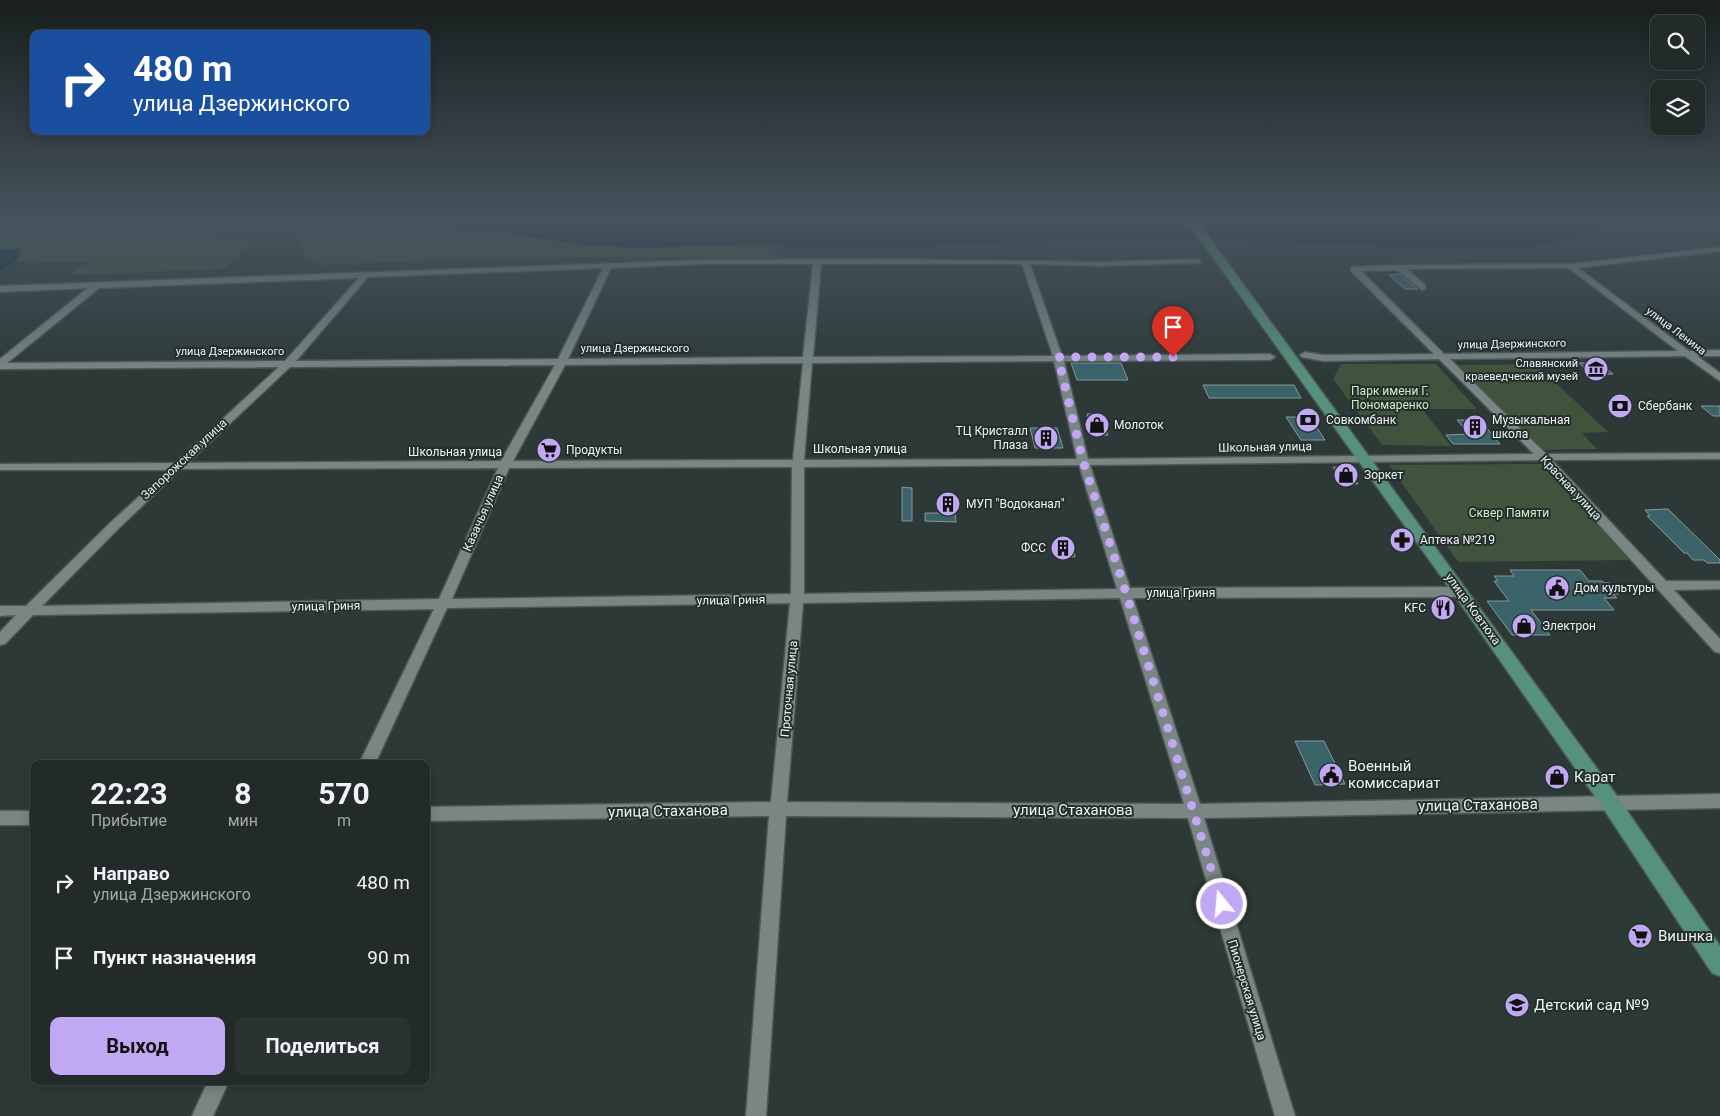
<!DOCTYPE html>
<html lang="ru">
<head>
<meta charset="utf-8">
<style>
	:root { --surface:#222b29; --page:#2a3331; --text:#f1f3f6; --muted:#a2a7a8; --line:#3f4746; --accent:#c1a8f3 }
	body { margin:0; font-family:Roboto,sans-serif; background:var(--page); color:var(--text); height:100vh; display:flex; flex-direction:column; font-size:19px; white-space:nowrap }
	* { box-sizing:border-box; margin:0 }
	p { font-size:16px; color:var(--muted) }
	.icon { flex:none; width:28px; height:28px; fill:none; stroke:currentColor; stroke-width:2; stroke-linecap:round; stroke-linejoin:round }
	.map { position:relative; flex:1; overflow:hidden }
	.details { position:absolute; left:30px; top:760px; width:400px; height:325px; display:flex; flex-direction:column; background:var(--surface); border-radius:10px; box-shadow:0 2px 12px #0003,0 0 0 1px var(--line) }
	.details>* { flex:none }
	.banner { position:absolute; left:30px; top:30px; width:400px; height:105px; border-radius:10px; box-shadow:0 2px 12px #0003,0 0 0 1px var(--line); background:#1a4fa0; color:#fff; overflow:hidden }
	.fabs { position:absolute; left:1650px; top:15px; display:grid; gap:10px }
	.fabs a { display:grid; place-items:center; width:55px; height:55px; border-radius:10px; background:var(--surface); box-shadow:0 2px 12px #0003,0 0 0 1px var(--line); font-size:25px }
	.pin { position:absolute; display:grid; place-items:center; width:42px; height:42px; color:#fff; margin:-51px -21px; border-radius:50% 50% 50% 0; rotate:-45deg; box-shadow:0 0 5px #0007 }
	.pin .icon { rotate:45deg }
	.me { position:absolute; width:55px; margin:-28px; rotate:343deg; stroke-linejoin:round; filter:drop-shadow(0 0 4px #0008) }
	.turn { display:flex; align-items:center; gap:18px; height:105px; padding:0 20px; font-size:22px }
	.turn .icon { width:65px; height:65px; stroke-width:2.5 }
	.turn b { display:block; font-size:35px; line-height:42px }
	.eta { display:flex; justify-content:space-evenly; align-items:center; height:85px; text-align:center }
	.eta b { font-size:30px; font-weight:700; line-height:35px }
	.primary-button { display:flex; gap:10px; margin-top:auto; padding:10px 20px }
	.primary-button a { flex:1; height:58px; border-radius:10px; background:var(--accent); color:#111; font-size:20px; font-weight:700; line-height:58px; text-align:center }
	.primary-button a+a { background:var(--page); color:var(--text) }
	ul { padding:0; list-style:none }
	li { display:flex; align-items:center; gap:15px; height:75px; padding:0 20px }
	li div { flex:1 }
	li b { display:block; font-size:19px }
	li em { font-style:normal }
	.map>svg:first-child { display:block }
	.green { fill:#3f533d }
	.water { fill:#032534 }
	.building { fill:#3a636a; stroke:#8a9799 }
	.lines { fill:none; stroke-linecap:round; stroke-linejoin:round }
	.minor-casing { stroke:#4d5756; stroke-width:3 }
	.major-casing { stroke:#4d5756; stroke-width:3 }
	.minor { fill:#798684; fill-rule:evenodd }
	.major { fill:#55917c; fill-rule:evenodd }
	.route { stroke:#c1a8f3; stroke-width:9; stroke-dasharray:0 16.2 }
	.labels { text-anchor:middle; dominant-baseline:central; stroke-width:4; stroke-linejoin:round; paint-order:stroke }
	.far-street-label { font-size:11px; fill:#edf4f3; stroke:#232e2d }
	.far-poi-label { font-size:11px; fill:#edf4f3; stroke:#232e2d; text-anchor:end }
	.park-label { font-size:12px; fill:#c7f2c3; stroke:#232e2d }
	.poi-label { font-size:12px; fill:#edf4f3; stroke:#232e2d; text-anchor:start }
	.street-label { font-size:12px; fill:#edf4f3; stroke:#232e2d }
	.near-poi-label { font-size:15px; fill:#edf4f3; stroke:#232e2d; text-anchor:start }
	.near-street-label { font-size:15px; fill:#edf4f3; stroke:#232e2d }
</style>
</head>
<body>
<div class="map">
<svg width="1720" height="1116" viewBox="0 0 1720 1116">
	<rect width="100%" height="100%" fill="#2d3937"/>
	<g class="green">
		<polygon points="49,221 233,221 224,224 216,234 221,242 247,240 256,243 233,258 226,269 69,275 76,269 93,262 16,261 21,249 0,249 0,227"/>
		<path d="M269,221H402L444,231L503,233L585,245L640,248L754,244L776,250L779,258L506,257L321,265L305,259C297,234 299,225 269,221Z"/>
		<polygon points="1341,364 1436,364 1477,409 1422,409 1451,446 1382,445 1333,379"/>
		<polygon points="1536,364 1608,432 1582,433 1597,449 1538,450 1457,365"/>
		<polygon points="1541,464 1629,560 1458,562 1389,465"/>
	</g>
	<g class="water">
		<polygon points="402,221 1623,221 1620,227 1533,246 1465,249 1181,238 1103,238 854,249 754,244 640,248 585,245 503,233 444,231"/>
		<polygon points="0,249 21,249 16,261 0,271"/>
	</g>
	<g class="building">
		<polygon points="1399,274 1418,289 1405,289 1389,275"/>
		<polygon points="1071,363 1121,363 1128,380 1077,380"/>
		<polygon points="1579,363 1599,363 1613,374 1592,375"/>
		<polygon points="1203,385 1294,385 1301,398 1209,398"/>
		<polygon points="1701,406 1720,406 1720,416 1713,416"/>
		<polygon points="1087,414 1100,414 1108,435 1095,436"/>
		<polygon points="1286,417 1310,417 1325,440 1301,440"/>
		<polygon points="1457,420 1480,420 1500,444 1453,444 1446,435 1469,434"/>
		<polygon points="1030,428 1057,428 1063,448 1035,448"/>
		<polygon points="1333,467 1349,467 1358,484 1342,483"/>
		<polygon points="902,487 912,488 912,521 902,521"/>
		<polygon points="941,494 954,494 956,522 925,521 925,513 941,513"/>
		<polygon points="1668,509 1720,560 1720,563 1707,563 1704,560 1693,560 1687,553 1684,553 1647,516 1650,516 1645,510"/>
		<polygon points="1052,545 1073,545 1075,557 1054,556"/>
		<polygon points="1510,570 1580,570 1589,581 1602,581 1604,583 1610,583 1619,594 1613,594 1617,598 1604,598 1614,610 1531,610 1550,635 1512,635 1487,601 1509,601 1494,581 1498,581 1494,576 1514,576"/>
		<polygon points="1295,741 1324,741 1345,784 1315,785"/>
	</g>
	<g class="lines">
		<defs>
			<g id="minor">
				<path d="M1720,247V251L1578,268L1689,351L1720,350V356H1697L1720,373V381L1685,356L1450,359L1546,454L1720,453V459L1552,460L1666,581H1720V589L1674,590L1720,639V653L1715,652L1540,460L1090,465L1130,588L1461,587L1466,589L1468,592L1466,595L1461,597L1133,598L1200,804L1720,794V808L1204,818L1295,1116H1275L1188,818L786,816L766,1116H746L769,816L426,821V807L771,802L790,603L447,608L375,764H359L434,609L33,615L5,644L0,645V632L16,615L0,616V606H26L110,523L168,470H0V464L175,463L279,367L0,369V359L88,288L0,292V286L704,260L878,259L1100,262L1197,259L1201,261L1200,263L1100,266L1030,264L1062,356L1270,354L1275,357L1270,360L1064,361L1088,459L1534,454L1439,359L1323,361L1302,357L1300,355L1305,352L1323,355L1434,354L1351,271V267L1399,265L1571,264ZM704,264H813L803,357L568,359L611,268ZM821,264H1022L1053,356L813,357ZM603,268L558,359L296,361L368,277ZM1569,268L1678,351L1444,354L1361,271L1397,270L1422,290L1425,289V285L1407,269ZM359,278L285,361L7,363L99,288ZM1054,361L1077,459L804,460L812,363ZM803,363L793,460L513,461L565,365ZM555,365L501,461L188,463L290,367ZM1079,465L1117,589L804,594V467ZM792,467L791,594L452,599L509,468ZM498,468L439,599L42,606L118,529L181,469ZM1120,598L1184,804L787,802L803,603Z"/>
				<rect x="0" y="811" width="34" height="14"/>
				<polygon points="208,1081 229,1081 213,1116 192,1116"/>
			</g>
			<polygon id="major" points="1187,221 1197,221 1617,796 1720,946 1720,976 1712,973 1603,808 1455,596"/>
		</defs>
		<use href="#minor" class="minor-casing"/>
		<use href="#major" class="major-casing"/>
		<use href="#minor" class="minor"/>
		<use href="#major" class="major"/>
	</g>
	<linearGradient id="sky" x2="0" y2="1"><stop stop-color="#191f1e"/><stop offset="0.59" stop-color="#46545e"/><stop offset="1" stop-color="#46545e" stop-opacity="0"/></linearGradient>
	<rect width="1720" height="377" fill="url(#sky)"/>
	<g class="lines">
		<polyline class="route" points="1173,357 1058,357 1083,461 1126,593 1222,904"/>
	</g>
	<defs>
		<symbol id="museum-disc" viewBox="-11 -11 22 22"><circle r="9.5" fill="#c1a8f3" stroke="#232e2d"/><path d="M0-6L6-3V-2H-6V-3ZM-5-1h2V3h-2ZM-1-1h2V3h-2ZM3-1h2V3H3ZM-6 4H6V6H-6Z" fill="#111"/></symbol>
		<symbol id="bank-disc" viewBox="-11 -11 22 22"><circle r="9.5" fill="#c1a8f3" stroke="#232e2d"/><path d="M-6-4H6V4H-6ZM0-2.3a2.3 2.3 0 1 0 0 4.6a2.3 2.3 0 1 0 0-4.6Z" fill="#111"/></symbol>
		<symbol id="shop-disc" viewBox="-11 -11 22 22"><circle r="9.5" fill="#c1a8f3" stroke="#232e2d"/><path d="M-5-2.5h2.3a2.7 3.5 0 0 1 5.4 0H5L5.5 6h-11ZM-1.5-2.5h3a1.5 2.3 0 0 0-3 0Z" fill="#111"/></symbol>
		<symbol id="building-disc" viewBox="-11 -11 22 22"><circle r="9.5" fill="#c1a8f3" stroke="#232e2d"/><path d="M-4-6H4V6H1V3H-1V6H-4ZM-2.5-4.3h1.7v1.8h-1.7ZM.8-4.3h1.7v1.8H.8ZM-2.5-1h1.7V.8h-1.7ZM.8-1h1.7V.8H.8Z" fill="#111"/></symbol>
		<symbol id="supermarket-disc" viewBox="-11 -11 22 22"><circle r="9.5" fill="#c1a8f3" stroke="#232e2d"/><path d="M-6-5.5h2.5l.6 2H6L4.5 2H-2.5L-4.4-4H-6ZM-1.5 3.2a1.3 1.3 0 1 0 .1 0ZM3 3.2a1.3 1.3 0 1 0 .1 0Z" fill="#111"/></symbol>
		<symbol id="pharmacy-disc" viewBox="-11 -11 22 22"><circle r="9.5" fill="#c1a8f3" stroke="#232e2d"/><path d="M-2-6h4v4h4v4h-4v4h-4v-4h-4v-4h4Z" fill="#111"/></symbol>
		<symbol id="civic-disc" viewBox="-11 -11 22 22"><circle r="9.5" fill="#c1a8f3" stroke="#232e2d"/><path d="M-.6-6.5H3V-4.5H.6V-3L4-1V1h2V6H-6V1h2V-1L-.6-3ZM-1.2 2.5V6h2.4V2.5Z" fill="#111"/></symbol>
		<symbol id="restaurant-disc" viewBox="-11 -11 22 22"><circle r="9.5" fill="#c1a8f3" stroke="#232e2d"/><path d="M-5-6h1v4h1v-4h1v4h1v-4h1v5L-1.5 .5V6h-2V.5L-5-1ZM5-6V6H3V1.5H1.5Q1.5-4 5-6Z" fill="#111"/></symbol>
		<symbol id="school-disc" viewBox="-11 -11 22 22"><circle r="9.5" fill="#c1a8f3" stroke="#232e2d"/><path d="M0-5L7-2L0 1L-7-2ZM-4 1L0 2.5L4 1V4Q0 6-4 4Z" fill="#111"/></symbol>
	</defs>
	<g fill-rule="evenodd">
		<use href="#museum-disc" x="1582" y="355" width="28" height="28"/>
		<use href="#bank-disc" x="1606" y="392" width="28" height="28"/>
		<use href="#bank-disc" x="1294" y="406" width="28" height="28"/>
		<use href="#shop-disc" x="1083" y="411" width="28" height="28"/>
		<use href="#building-disc" x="1461" y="413" width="28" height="28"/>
		<use href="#building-disc" x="1032" y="424" width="28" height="28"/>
		<use href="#supermarket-disc" x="535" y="436" width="28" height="28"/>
		<use href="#shop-disc" x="1332" y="461" width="28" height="28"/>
		<use href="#building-disc" x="934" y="490" width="28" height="28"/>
		<use href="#pharmacy-disc" x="1388" y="526" width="28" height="28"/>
		<use href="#building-disc" x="1049" y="534" width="28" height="28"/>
		<use href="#civic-disc" x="1543" y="574" width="28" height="28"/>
		<use href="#restaurant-disc" x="1429" y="594" width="28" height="28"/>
		<use href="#shop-disc" x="1510" y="612" width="28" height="28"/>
		<use href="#civic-disc" x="1317" y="761" width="28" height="28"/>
		<use href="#shop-disc" x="1543" y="763" width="28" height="28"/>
		<use href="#supermarket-disc" x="1626" y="922" width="28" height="28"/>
		<use href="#school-disc" x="1503" y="991" width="28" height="28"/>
	</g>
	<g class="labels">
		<g class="far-street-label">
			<text transform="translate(1676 331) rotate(37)">улица Ленина</text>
			<text transform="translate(1512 344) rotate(-1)">улица Дзержинского</text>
			<text x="635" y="348">улица Дзержинского</text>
			<text x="230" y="351">улица Дзержинского</text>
		</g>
		<g class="far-poi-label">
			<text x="1578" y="363">Славянский<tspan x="1578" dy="13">краеведческий музей</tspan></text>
		</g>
		<g class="park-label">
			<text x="1390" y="391">Парк имени Г.<tspan x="1390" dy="14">Пономаренко</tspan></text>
			<text x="1509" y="513">Сквер Памяти</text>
		</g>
		<g class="poi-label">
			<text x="1638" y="406">Сбербанк</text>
			<text x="1326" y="420">Совкомбанк</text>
			<text x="1492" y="420">Музыкальная<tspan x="1492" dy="14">школа</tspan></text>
			<text x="1114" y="425">Молоток</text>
			<text x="1028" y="431" text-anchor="end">ТЦ Кристалл<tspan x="1028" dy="14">Плаза</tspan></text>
			<text x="566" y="450">Продукты</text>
			<text x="1364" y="475">Зоркет</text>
			<text x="966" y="504">МУП "Водоканал"</text>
			<text x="1420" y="540">Аптека №219</text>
			<text x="1046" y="548" text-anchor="end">ФСС</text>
			<text x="1574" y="588">Дом культуры</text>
			<text x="1426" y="608" text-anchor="end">KFC</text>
			<text x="1542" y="626">Электрон</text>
		</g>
		<g class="street-label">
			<text transform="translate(1265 447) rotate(-1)">Школьная улица</text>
			<text x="860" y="449">Школьная улица</text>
			<text x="455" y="452">Школьная улица</text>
			<text transform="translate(184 459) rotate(-43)">Запорожская улица</text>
			<text transform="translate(1571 488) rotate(47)">Красная улица</text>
			<text transform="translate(483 513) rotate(-66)">Казачья улица</text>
			<text x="1181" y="593">улица Гриня</text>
			<text transform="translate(731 600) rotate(-1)">улица Гриня</text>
			<text transform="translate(326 606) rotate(-1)">улица Гриня</text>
			<text transform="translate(1473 609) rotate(54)">улица Ковтюха</text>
			<text transform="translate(789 689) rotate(-85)">Проточная улица</text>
			<text transform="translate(1247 990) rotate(73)">Пионерская улица</text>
		</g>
		<g class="near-poi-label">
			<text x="1348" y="766">Военный<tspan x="1348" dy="17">комиссариат</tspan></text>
			<text x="1574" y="777">Карат</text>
			<text x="1658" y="936">Вишнка</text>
			<text x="1534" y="1005">Детский сад №9</text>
		</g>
		<g class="near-street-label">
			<text transform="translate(1478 805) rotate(-1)">улица Стаханова</text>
			<text x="1073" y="810">улица Стаханова</text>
			<text transform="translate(668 811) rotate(-1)">улица Стаханова</text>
		</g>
	</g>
</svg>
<div class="fabs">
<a><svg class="icon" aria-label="search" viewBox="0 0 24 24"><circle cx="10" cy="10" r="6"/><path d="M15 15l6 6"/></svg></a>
<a><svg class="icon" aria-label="layers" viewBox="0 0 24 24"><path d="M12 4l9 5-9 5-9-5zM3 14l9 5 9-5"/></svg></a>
</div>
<div class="pin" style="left:1173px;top:357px;background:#d93025"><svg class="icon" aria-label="arrive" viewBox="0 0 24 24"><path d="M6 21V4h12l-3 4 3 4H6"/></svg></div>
<svg class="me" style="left:1222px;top:904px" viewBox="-20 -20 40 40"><circle r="17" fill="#c1a8f3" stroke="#fff" stroke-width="3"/><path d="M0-11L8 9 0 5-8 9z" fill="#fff"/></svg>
<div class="banner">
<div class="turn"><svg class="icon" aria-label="right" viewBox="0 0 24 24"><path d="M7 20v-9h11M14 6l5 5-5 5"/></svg><div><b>480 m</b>улица Дзержинского</div></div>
</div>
<section class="details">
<div class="eta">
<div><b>22:23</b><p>Прибытие</p></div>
<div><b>8</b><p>мин</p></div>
<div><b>570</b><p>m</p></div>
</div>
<ul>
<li><svg class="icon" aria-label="right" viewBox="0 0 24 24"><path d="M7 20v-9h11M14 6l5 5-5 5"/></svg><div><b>Направо</b><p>улица Дзержинского</p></div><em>480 m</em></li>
<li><svg class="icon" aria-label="arrive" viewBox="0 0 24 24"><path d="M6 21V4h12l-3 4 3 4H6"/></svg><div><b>Пункт назначения</b></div><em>90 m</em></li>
</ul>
<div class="primary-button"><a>Выход</a><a>Поделиться</a></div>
</section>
</div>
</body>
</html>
